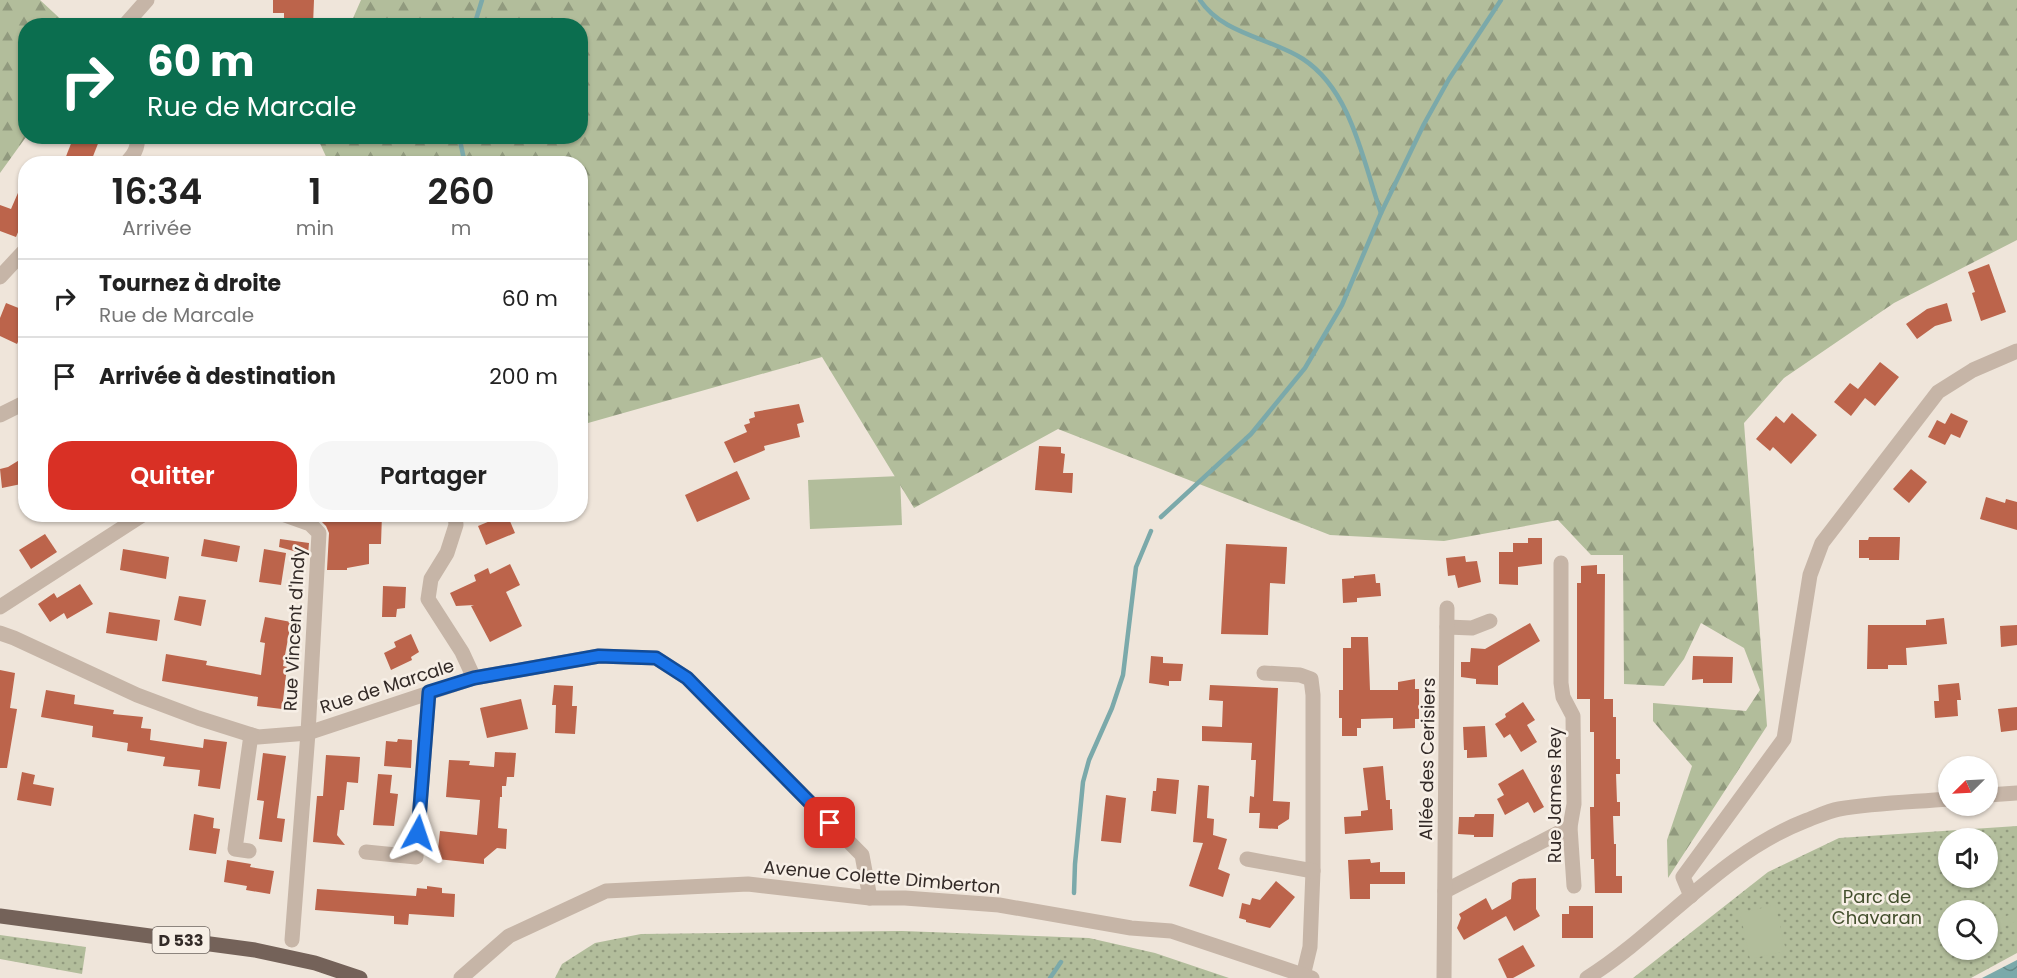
<!DOCTYPE html>
<html lang="fr">
<head>
<meta charset="utf-8">
<style>
	:root { --surface:#fff; --page:#f6f6f6; --text:#222; --muted:#767676; --line:#e0e0e0; --accent:#d93025 }
	body { margin:0; font-family:Poppins,sans-serif; background:var(--page); color:var(--text); height:100vh; display:flex; flex-direction:column; font-size:22px; white-space:nowrap }
	* { box-sizing:border-box; margin:0 }
	p { font-size:20px; color:var(--muted) }
	.icon { flex:none; width:33px; height:33px; fill:none; stroke:currentColor; stroke-width:2; stroke-linecap:round; stroke-linejoin:round }
	.map { position:relative; flex:1; overflow:hidden }
	.drawer { position:absolute; left:18px; top:156px; width:570px; height:366px; display:flex; flex-direction:column; background:var(--surface); border-radius:24px; box-shadow:0 2px 4px #0004 }
	.drawer>* { flex:none }
	.top-card { position:absolute; left:18px; top:18px; width:570px; height:126px; border-radius:24px; box-shadow:0 2px 4px #0004; background:#0b6e4f; color:#fff; overflow:hidden }
	.needle { width:39px; rotate:246deg }
	.fabs { position:absolute; left:1938px; top:756px; display:grid; gap:12px }
	.fabs a { display:grid; place-items:center; width:60px; height:60px; border-radius:50%; background:var(--surface); box-shadow:0 2px 4px #0004; font-size:30px }
	.pin { position:absolute; display:grid; place-items:center; width:51px; height:51px; color:#fff; margin:-26px; border-radius:12px; box-shadow:0 3px 9px #0006 }
	.me { position:absolute; width:66px; margin:-33px; rotate:5deg; stroke-linejoin:round; filter:drop-shadow(0 0 4px #0008) }
	.turn { display:flex; align-items:center; gap:21px; height:126px; padding:0 30px; font-size:27px }
	.turn .icon { width:78px; height:78px; stroke-width:2.5 }
	.turn b { display:block; font-size:42px; line-height:51px }
	.eta { display:flex; justify-content:space-evenly; align-items:center; height:102px; text-align:center }
	.eta b { font-size:36px; font-weight:600; line-height:42px }
	.action { display:flex; gap:12px; margin-top:auto; padding:12px 30px }
	.action a { flex:1; height:69px; border-radius:24px; background:var(--accent); color:#fff; font-size:24px; font-weight:600; line-height:69px; text-align:center }
	.action a+a { background:var(--page); color:var(--text) }
	ul { padding:0; list-style:none }
	li { display:flex; align-items:center; gap:18px; height:78px; padding:0 30px; border-top:2px solid var(--line) }
	li div { flex:1 }
	li b { display:block; font-size:22px }
	li em { font-style:normal }
	.map>svg:first-child { display:block }
	.forest { fill:url(#forest-firs) }
	.park { fill:url(#park-dots); fill-rule:evenodd }
	.pitch { fill:#b2bd9b }
	.water { fill:url(#water-waves) }
	.lines { fill:none; stroke-linecap:round; stroke-linejoin:round }
	.stream { stroke:#7ba9aa; stroke-width:4.5 }
	.building { fill:#bc644b }
	.street { stroke:#c6b5a7; stroke-width:15 }
	.primary { stroke:#746259; stroke-width:15 }
	.route-casing { stroke:#114b97; stroke-width:15 }
	.route { stroke:#1a73e8; stroke-width:10 }
	.labels { text-anchor:middle; dominant-baseline:central; stroke-width:5; stroke-linejoin:round; paint-order:stroke }
	.shield { fill:#f7efe6; stroke:#6e6560; stroke-width:1.5 }
	.shield-label { font-size:16px; font-weight:bold; fill:#332a27 }
	.street-label { font-size:18px; fill:#332a27; stroke:#f7efe6 }
	.park-label { font-size:18px; fill:#434f2d; stroke:#f7efe6 }
</style>
</head>
<body>
<div class="map">
<svg width="2017" height="978" viewBox="0 0 2017 978">
	<defs>
		<pattern id="forest-firs" width="22" height="20" patternUnits="userSpaceOnUse" patternTransform="scale(1.5)"><rect width="22" height="20" fill="#b2bd9b"/><path d="M5 1l3.5 6h-7zM16 11l3.5 6h-7z" fill="#919a7e"/></pattern>
		<pattern id="park-dots" width="8" height="8" patternUnits="userSpaceOnUse" patternTransform="scale(1.5)"><rect width="8" height="8" fill="#b2bd9b"/><path d="M2 2h.1M6 6h.1" fill="none" stroke="#919a7e" stroke-width="1.8" stroke-linecap="round"/></pattern>
		<pattern id="water-waves" width="16" height="10" patternUnits="userSpaceOnUse" patternTransform="scale(1.5)"><rect width="16" height="10" fill="#7ba9aa"/><path d="M0 5q4-4 8 0t8 0" fill="none" stroke="#658a8a"/></pattern>
	</defs>
	<rect width="100%" height="100%" fill="#efe5da"/>
	<g class="forest">
		<polygon points="0,0 40,0 67,25 26,26 26,137 0,173"/>
		<polygon points="361,0 2017,0 2017,240 1894,303 1784,378 1744,423 1767,726 1668,878 1667,840 1692,766 1653,721 1653,703 1746,711 1760,690 1744,648 1701,623 1684,659 1664,686 1624,684 1623,555 1591,555 1558,520 1444,541 1330,535 1058,429 914,508 822,357 581,425 580,164 329,163 317,137 580,136 580,26 350,25"/>
	</g>
	<g class="park">
		<path d="M2017,826V953L1971,978H1633L1768,872L1839,838ZM1948,838H1988V878H1948ZM1948,910H1988V950H1948Z"/>
		<polygon points="902,931 1089,938 1155,953 1229,978 555,978 562,964 595,943 641,934"/>
		<polygon points="0,935 86,947 82,974 0,959"/>
	</g>
	<g class="pitch">
		<polygon points="900,476 902,525 810,529 808,480"/>
		<polygon points="1775,905 1786,951 1750,959 1740,913"/>
		<polygon points="2017,912 2017,921 1999,929 1996,920"/>
	</g>
	<polygon class="water" points="2017,960 2017,978 1982,978"/>
	<g class="lines">
		<g class="stream">
			<path d="M1200,0C1222,34 1271,38 1303,59C1352,91 1363,162 1381,213"/>
			<polyline points="474,26 482,0"/>
			<polyline points="459,136 465,164"/>
			<polyline points="1161,517 1251,434 1305,368 1342,305 1381,213 1424,124 1449,79 1501,0"/>
			<polyline points="1074,893 1075,864 1083,782 1089,760 1112,708 1123,675 1136,567 1151,531"/>
			<polyline points="1050,978 1061,962"/>
		</g>
	</g>
	<g class="building">
		<polygon points="273,0 314,0 313,25 284,25 284,13 273,13"/>
		<polygon points="74,136 101,136 90,164 63,164"/>
		<polygon points="24,179 26,213 16,237 0,231 0,205 11,209"/>
		<polygon points="1989,264 2006,312 1981,321 1972,293 1975,292 1968,272"/>
		<polygon points="6,303 26,311 26,325 17,344 0,336 0,318"/>
		<polygon points="1947,303 1952,321 1935,326 1917,339 1906,324 1927,309"/>
		<polygon points="1880,362 1899,377 1875,406 1865,398 1851,416 1834,402 1850,383 1858,389"/>
		<polygon points="799,404 804,422 797,424 800,437 764,446 765,450 734,463 724,442 747,432 744,425 750,423 749,419 755,417 754,412"/>
		<polygon points="1792,413 1817,435 1791,464 1773,447 1770,451 1756,439 1776,416 1784,423"/>
		<polygon points="1951,413 1968,421 1960,438 1951,434 1945,445 1928,437 1937,420 1945,424"/>
		<polygon points="1039,446 1061,447 1061,453 1065,454 1063,473 1073,473 1072,493 1035,490"/>
		<polygon points="26,456 26,483 2,488 0,469 8,467"/>
		<polygon points="1911,469 1927,482 1909,503 1893,489"/>
		<polygon points="737,471 750,499 697,522 685,495"/>
		<polygon points="1986,497 2005,503 2006,499 2017,502 2017,530 1980,519"/>
		<polygon points="320,514 382,514 381,544 369,544 369,564 347,568 347,570 327,570 329,533 326,526 320,520"/>
		<polygon points="507,514 515,533 486,545 478,526"/>
		<polygon points="45,534 57,552 31,569 19,550"/>
		<polygon points="1869,537 1900,537 1899,560 1869,560 1869,558 1859,558 1859,540 1868,540"/>
		<polygon points="1528,538 1542,538 1542,564 1518,567 1518,585 1499,584 1499,552 1513,552 1513,543 1528,543"/>
		<polygon points="204,539 240,546 237,562 201,556"/>
		<polygon points="280,539 309,543 308,555 279,547"/>
		<polygon points="1226,544 1287,547 1285,584 1270,583 1268,635 1221,634"/>
		<polygon points="123,549 169,557 166,579 120,570"/>
		<polygon points="264,549 286,553 281,585 259,582"/>
		<polygon points="1465,556 1466,562 1477,561 1481,582 1458,588 1455,575 1448,576 1446,558"/>
		<polygon points="510,564 520,585 506,592 522,626 490,642 471,606 474,605 456,606 450,593 476,581 474,575 488,568 490,574"/>
		<polygon points="1597,565 1597,574 1605,574 1604,699 1613,699 1613,717 1616,717 1616,759 1620,759 1620,774 1616,774 1617,802 1620,802 1620,816 1613,816 1614,844 1616,844 1616,876 1622,876 1622,893 1595,893 1594,859 1591,859 1590,807 1594,807 1594,732 1590,732 1590,699 1577,699 1577,583 1581,583 1581,566"/>
		<polygon points="1375,574 1376,583 1380,583 1381,596 1357,598 1357,602 1343,603 1342,579 1354,578 1354,576"/>
		<polygon points="80,584 93,604 67,619 64,613 50,622 38,604 54,593 57,598"/>
		<polygon points="383,586 406,587 405,608 397,609 396,617 382,617"/>
		<polygon points="179,596 206,600 201,626 174,620"/>
		<polygon points="109,612 160,620 157,641 106,633"/>
		<polygon points="265,617 291,622 283,666 287,667 282,709 257,706 258,697 162,681 166,654 207,661 206,665 261,675 265,643 260,642"/>
		<polygon points="1944,618 1947,644 1906,648 1907,665 1888,665 1888,669 1867,669 1868,625 1926,625 1926,620"/>
		<polygon points="1530,623 1540,641 1498,666 1498,685 1476,684 1476,679 1461,677 1461,662 1470,662 1471,648 1485,649"/>
		<polygon points="2017,625 2017,645 2001,647 2000,626"/>
		<polygon points="411,634 419,652 411,657 412,660 391,670 384,653 396,647 394,642"/>
		<polygon points="1351,637 1368,637 1370,690 1398,690 1398,682 1415,679 1415,689 1419,689 1419,719 1415,719 1415,728 1393,729 1393,718 1361,719 1361,728 1357,728 1357,736 1342,736 1342,718 1339,718 1339,690 1343,690 1343,648 1351,648"/>
		<polygon points="1151,656 1163,657 1163,663 1183,664 1181,681 1169,681 1169,686 1149,683"/>
		<polygon points="1693,656 1733,657 1732,683 1703,683 1703,679 1692,680"/>
		<polygon points="0,670 15,673 10,708 17,709 7,768 0,768"/>
		<polygon points="1959,683 1961,700 1957,700 1958,716 1935,718 1934,701 1939,701 1938,685"/>
		<polygon points="554,685 573,686 572,706 577,706 575,734 555,733 556,705 552,705"/>
		<polygon points="1210,685 1278,688 1273,801 1290,802 1289,819 1278,826 1278,829 1259,828 1260,813 1249,813 1250,796 1254,797 1256,760 1251,760 1252,743 1202,741 1202,726 1222,727 1223,701 1209,700"/>
		<polygon points="46,690 75,695 74,704 114,710 113,714 143,717 141,728 151,729 150,740 203,748 204,739 227,742 220,789 198,786 200,770 163,766 165,757 127,751 128,743 92,737 93,726 41,717"/>
		<polygon points="521,699 528,729 487,738 480,708"/>
		<polygon points="1523,702 1535,720 1527,725 1537,742 1521,752 1510,734 1504,738 1495,724 1506,717 1505,714"/>
		<polygon points="2017,707 2017,730 2001,732 1998,709"/>
		<polygon points="1485,726 1487,757 1467,758 1467,750 1464,750 1463,727"/>
		<polygon points="398,739 412,740 411,768 384,766 386,741 397,742"/>
		<polygon points="495,752 516,753 514,777 507,777 506,786 502,786 502,797 500,797 498,828 507,829 506,849 497,848 484,859 484,864 437,859 440,831 477,835 480,800 446,797 449,760 470,761 469,765 494,767"/>
		<polygon points="263,753 286,756 277,818 285,819 282,842 259,839 264,801 257,800"/>
		<polygon points="326,755 360,757 358,783 347,782 344,810 340,810 337,835 345,845 313,842 317,796 323,796"/>
		<polygon points="1383,766 1386,800 1390,800 1390,809 1392,809 1393,830 1345,834 1344,817 1361,816 1361,811 1368,810 1363,768"/>
		<polygon points="1523,769 1544,807 1534,813 1528,802 1505,815 1497,799 1504,795 1498,784"/>
		<polygon points="22,772 35,775 33,784 54,788 51,806 17,800"/>
		<polygon points="378,774 392,775 390,793 398,794 394,826 373,825"/>
		<polygon points="1157,778 1179,780 1176,814 1151,811 1153,791 1156,791"/>
		<polygon points="1198,785 1209,786 1207,818 1214,819 1213,835 1227,839 1218,869 1230,874 1223,897 1189,886 1203,843 1193,842"/>
		<polygon points="1106,795 1126,798 1121,843 1101,841"/>
		<polygon points="194,814 214,818 213,828 220,829 216,854 189,850"/>
		<polygon points="1475,814 1494,814 1493,837 1474,837 1474,835 1458,834 1459,817 1474,817"/>
		<polygon points="1370,859 1371,863 1380,862 1380,872 1405,872 1405,884 1370,884 1370,899 1350,899 1348,860"/>
		<polygon points="227,860 251,864 250,867 274,871 270,894 246,890 247,886 224,882"/>
		<polygon points="1536,878 1536,909 1540,916 1514,931 1506,916 1464,940 1457,928 1461,918 1459,914 1486,898 1492,910 1511,899 1512,883 1519,879"/>
		<polygon points="1276,881 1295,897 1270,928 1246,922 1246,920 1239,918 1242,903 1250,905 1252,898 1260,900"/>
		<polygon points="427,886 442,888 442,893 455,894 454,917 409,914 408,925 394,924 394,916 315,910 317,889 416,896 417,888 427,889"/>
		<polygon points="1569,906 1593,906 1593,938 1562,938 1562,914 1569,914"/>
		<polygon points="1523,945 1535,966 1513,978 1507,978 1498,959"/>
	</g>
	<g class="lines">
		<g class="street">
			<polyline points="124,26 147,0"/>
			<path d="M125,164C133,156 139,148 137,136"/>
			<polyline points="0,277 26,249"/>
			<polyline points="0,415 26,402"/>
			<polyline points="282,514 310,524 319,533 308,733 292,940"/>
			<polyline points="455,514 456,525 447,553 431,579 428,599 462,652 474,678"/>
			<polyline points="1561,563 1561,683 1563,697 1573,716 1574,804 1570,827 1574,886"/>
			<polyline points="0,607 144,514"/>
			<polyline points="1447,627 1472,628 1490,621"/>
			<polyline points="0,633 14,638 137,695 198,718 258,737 308,733 474,678 599,656 656,658 687,678 862,855 870,898"/>
			<polyline points="1264,673 1300,675 1311,679 1313,695 1313,871 1310,947 1303,976"/>
			<polyline points="1988,795 2017,793"/>
			<polyline points="249,851 235,849 251,735"/>
			<polyline points="366,852 416,857 429,692"/>
			<polyline points="1247,859 1313,871"/>
			<polyline points="1445,891 1570,827"/>
			<polyline points="1691,896 1683,877 1784,739 1810,575 1822,543 1938,392 1973,370 2017,351"/>
			<polyline points="461,978 509,936 606,891 748,884 870,898 905,898 999,905 1131,928 1171,931 1312,978"/>
			<polyline points="1444,978 1447,608"/>
			<path d="M1587,978C1663,930 1720,854 1805,821C1816,817 1828,811 1839,809C1875,803 1913,802 1948,799"/>
		</g>
		<polyline class="primary" points="0,916 255,950 315,963 360,978"/>
	</g>
	<g class="lines">
		<defs>
			<polyline id="route" points="418,833 429,692 474,678 599,656 656,658 687,678 830,823"/>
		</defs>
		<use href="#route" class="route-casing"/>
		<use href="#route" class="route"/>
	</g>
	<g class="labels">
		<rect class="shield" x="152.5" y="927" width="57" height="26" rx="4.5"/>
		<g class="shield-label">
			<text x="181" y="940">D 533</text>
		</g>
		<g class="street-label">
			<text transform="translate(294 629) rotate(-87)">Rue Vincent d'Indy</text>
			<text transform="translate(387 686) rotate(-18)">Rue de Marcale</text>
			<text transform="translate(1427 759) rotate(-89)">Allée des Cerisiers</text>
			<text transform="translate(1554 795) rotate(-90)">Rue James Rey</text>
			<text transform="translate(882 877) rotate(5)">Avenue Colette Dimberton</text>
		</g>
		<g class="park-label">
			<text x="1877" y="896">Parc de<tspan x="1877" dy="21">Chavaran</tspan></text>
		</g>
	</g>
</svg>
<div class="fabs">
<a><svg class="needle" viewBox="-14 -14 28 28"><path d="M0-13l5 13h-10z" fill="#e53935"/><path d="M0 13l5-13h-10z" fill="#767676"/></svg></a>
<a><svg class="icon" aria-label="sound" viewBox="0 0 24 24"><path d="M4 9h4l5-4v14l-5-4H4zM17 9q2 3 0 6"/></svg></a>
<a><svg class="icon" aria-label="search" viewBox="0 0 24 24"><circle cx="10" cy="10" r="6"/><path d="M15 15l6 6"/></svg></a>
</div>
<div class="pin" style="left:830px;top:823px;background:#d93025"><svg class="icon" aria-label="arrive" viewBox="0 0 24 24"><path d="M6 21V4h12l-3 4 3 4H6"/></svg></div>
<svg class="me" style="left:418px;top:833px" viewBox="-20 -20 40 40"><path d="M0-17L14 15 0 8-14 15z" fill="#1a73e8" stroke="#fff" stroke-width="4"/></svg>
<div class="top-card">
<div class="turn"><svg class="icon" aria-label="right" viewBox="0 0 24 24"><path d="M7 20v-9h11M14 6l5 5-5 5"/></svg><div><b>60 m</b>Rue de Marcale</div></div>
</div>
<section class="drawer">
<div class="eta">
<div><b>16:34</b><p>Arrivée</p></div>
<div><b>1</b><p>min</p></div>
<div><b>260</b><p>m</p></div>
</div>
<ul>
<li><svg class="icon" aria-label="right" viewBox="0 0 24 24"><path d="M7 20v-9h11M14 6l5 5-5 5"/></svg><div><b>Tournez à droite</b><p>Rue de Marcale</p></div><em>60 m</em></li>
<li><svg class="icon" aria-label="arrive" viewBox="0 0 24 24"><path d="M6 21V4h12l-3 4 3 4H6"/></svg><div><b>Arrivée à destination</b></div><em>200 m</em></li>
</ul>
<div class="action"><a>Quitter</a><a>Partager</a></div>
</section>
</div>
</body>
</html>
